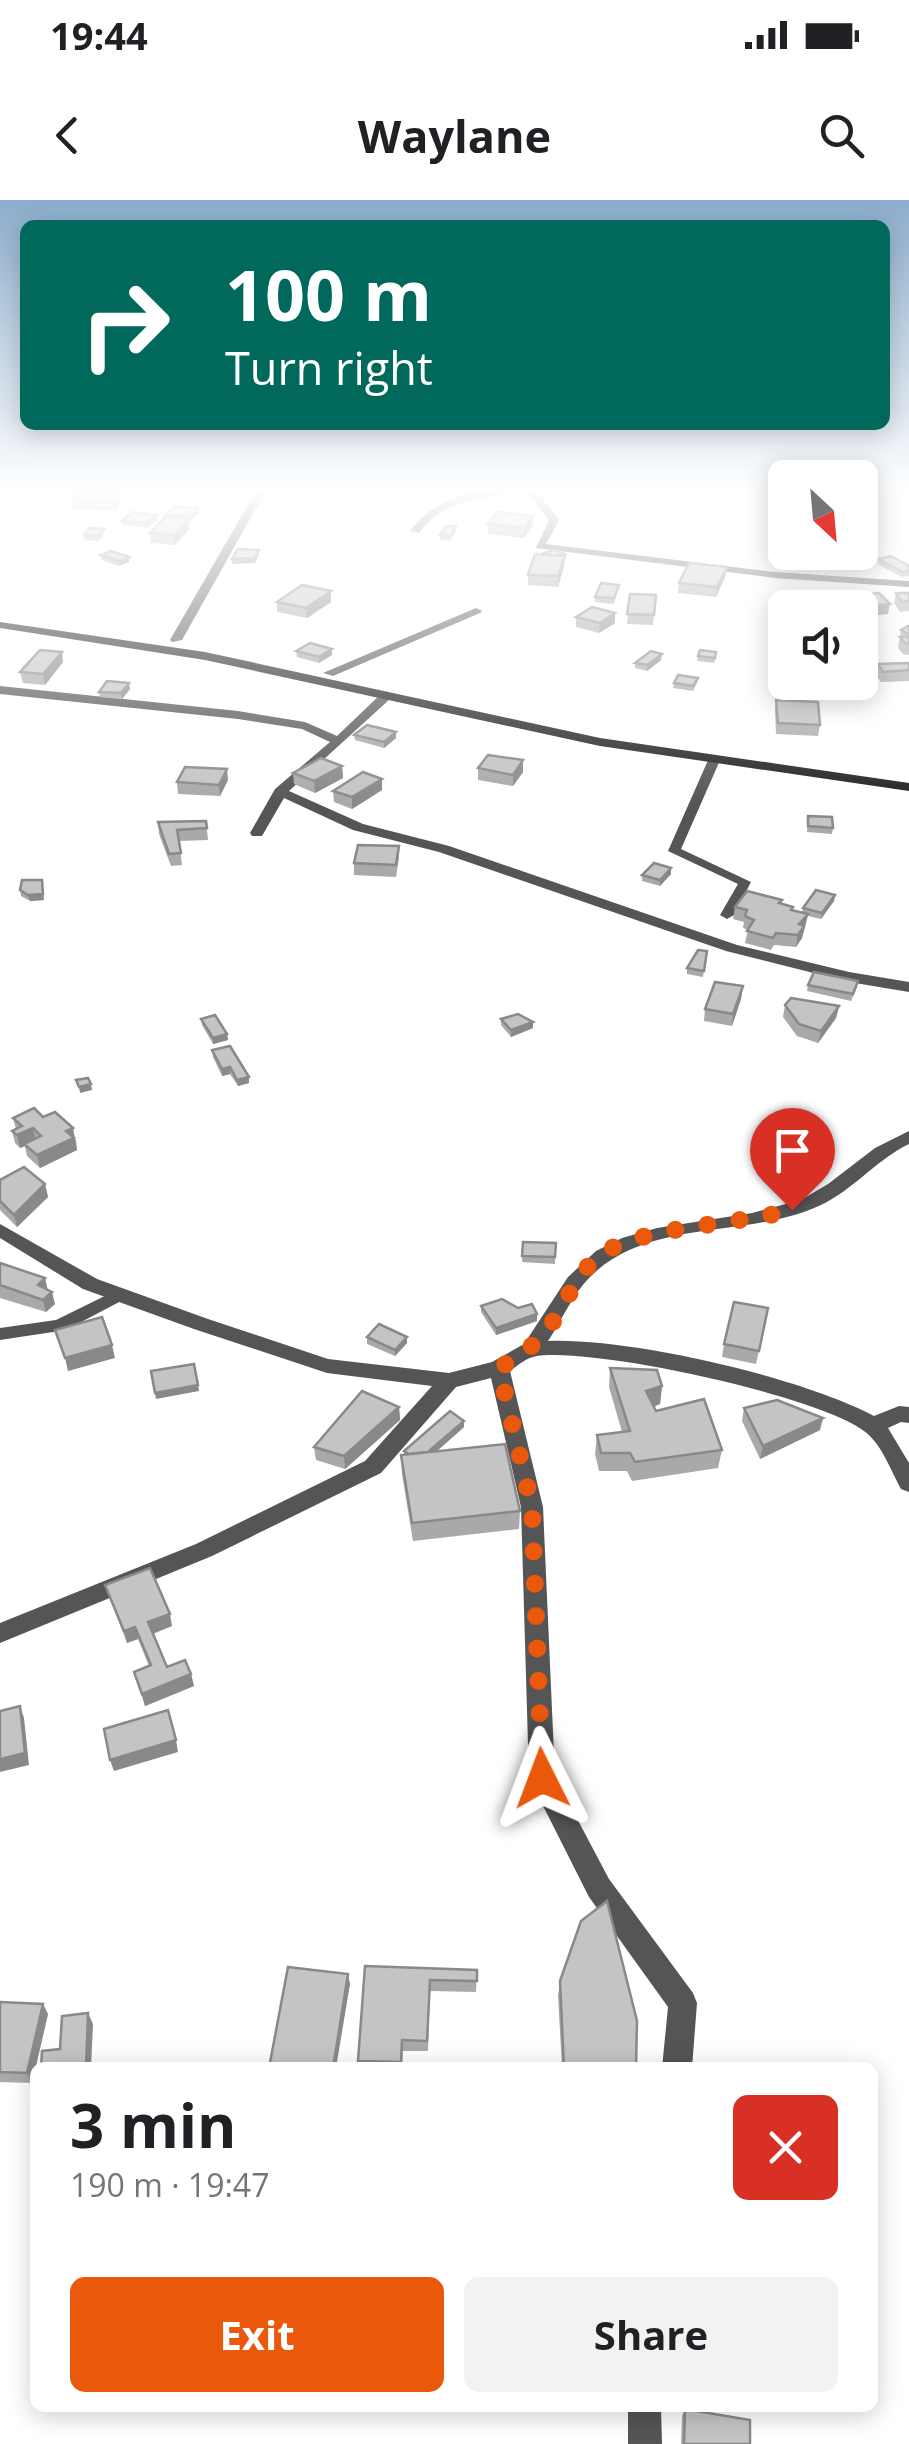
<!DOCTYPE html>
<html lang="en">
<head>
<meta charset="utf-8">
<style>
	:root { --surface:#fff; --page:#f2f2f2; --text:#202124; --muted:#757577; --accent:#ea580c }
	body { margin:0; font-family:"Open Sans",sans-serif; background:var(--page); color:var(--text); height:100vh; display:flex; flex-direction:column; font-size:38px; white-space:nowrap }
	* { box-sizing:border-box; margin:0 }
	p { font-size:32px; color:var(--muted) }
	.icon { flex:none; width:55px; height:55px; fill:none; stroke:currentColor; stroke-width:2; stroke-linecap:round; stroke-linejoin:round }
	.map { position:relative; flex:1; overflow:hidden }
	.panel { position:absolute; left:30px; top:1862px; width:848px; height:350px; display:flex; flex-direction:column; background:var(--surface); border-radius:15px; box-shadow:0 5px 25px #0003 }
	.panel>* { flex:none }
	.hud { position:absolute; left:20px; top:20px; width:870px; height:210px; border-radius:15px; box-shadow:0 5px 25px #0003; background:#00695c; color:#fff; overflow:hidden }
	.needle { width:65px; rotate:154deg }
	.controls { position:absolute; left:768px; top:260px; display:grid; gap:20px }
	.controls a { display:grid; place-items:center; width:110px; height:110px; border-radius:15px; background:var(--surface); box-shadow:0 5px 25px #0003; font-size:50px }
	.pin { position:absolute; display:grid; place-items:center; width:85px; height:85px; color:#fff; margin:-102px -42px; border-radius:50% 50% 50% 0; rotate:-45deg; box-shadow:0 0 10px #0007 }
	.pin .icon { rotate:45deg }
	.me { position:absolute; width:110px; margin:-55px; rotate:357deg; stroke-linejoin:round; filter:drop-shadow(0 0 8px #0008) }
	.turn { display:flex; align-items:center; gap:35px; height:210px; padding:0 40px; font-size:45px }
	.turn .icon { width:130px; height:130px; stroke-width:2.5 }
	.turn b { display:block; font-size:70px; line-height:85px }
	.round { display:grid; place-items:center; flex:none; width:105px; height:105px; border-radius:15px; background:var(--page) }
	.summary { display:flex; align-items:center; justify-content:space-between; height:170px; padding:0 40px }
	h1 { font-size:60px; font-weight:700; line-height:75px }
	.action { display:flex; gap:20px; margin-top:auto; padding:20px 40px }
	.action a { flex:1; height:115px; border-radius:15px; background:var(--accent); color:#fff; font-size:40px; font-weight:700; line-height:115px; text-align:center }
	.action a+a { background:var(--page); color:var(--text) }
	.status { display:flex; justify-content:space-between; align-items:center; height:70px; padding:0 50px; background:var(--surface); direction:ltr }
	.status svg { height:28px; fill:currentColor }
	header { display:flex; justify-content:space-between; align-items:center; height:130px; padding:0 40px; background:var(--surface); font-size:45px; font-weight:700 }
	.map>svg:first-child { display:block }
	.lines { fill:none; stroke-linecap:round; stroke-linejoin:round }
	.lane { fill:#555; fill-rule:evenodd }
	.street { fill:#555; fill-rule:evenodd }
	.secondary { fill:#222; fill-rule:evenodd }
	.wall { fill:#a9a9a9 }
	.shaded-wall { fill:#898989 }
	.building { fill:#c4c4c4; stroke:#898989; stroke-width:2.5 }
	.route { stroke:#ea580c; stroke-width:18; stroke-dasharray:0 32.4 }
</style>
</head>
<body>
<div class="status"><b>19:44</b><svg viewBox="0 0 49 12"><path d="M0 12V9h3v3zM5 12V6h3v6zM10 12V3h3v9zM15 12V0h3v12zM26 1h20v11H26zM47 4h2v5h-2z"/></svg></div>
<header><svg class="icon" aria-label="back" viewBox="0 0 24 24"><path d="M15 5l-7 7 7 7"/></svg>Waylane<svg class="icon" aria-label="search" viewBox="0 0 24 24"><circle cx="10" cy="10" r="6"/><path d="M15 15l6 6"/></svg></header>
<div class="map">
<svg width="909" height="2244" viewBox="0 0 909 2244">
	<rect width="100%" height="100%" fill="#fff"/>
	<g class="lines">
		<g class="lane">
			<polygon points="715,555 721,558 681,649 751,682 734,715 727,719 720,715 738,684 668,651 709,558"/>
			<polygon points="117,1090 126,1096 123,1100 66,1130 0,1140 0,1128 56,1120"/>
		</g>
		<g class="street">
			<polygon points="257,289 267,289 182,440 172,442 170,440"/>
			<path d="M490,289H515C477,305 447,295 419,333L410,331C431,303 457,295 490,289Z"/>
			<polygon points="524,289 535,289 559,320 546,344 775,372 909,381 909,387 775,378 536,348 549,320"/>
			<polygon points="476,408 482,411 480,413 333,476 323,473"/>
			<polygon points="0,486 238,511 305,522 337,536 382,493 390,493 390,499 289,591 363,624 449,646 737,745 849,772 909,782 909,792 849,782 726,751 439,652 353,630 284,598 262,636 252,636 250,633 275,589 330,542 302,529 238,519 0,494"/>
			<path d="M909,931V944C874,961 850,994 814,1008C743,1038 648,1019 590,1077C572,1095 562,1120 548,1141C632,1138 800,1177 874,1216L899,1206L909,1207V1223L901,1222L888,1228L909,1263V1292L901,1289C891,1271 882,1244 864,1231C815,1195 597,1148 537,1156C526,1158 518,1165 510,1171L543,1307L555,1577L609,1679L693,1793L697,1803L692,1868H662L668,1807L589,1697L529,1578L521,1307L491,1178L456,1187L381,1273L212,1356L0,1443V1423L196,1344L365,1261L432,1186L327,1173L194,1129L83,1089L0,1038V1024L97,1079L208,1119L328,1159L449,1173L492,1162L524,1144L568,1077L596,1051L622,1038L657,1028L752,1013L801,1000L828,984L875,948Z"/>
			<polygon points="628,2208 661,2208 662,2244 628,2244"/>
		</g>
		<polygon class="secondary" points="0,422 205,452 600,538 909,583 909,591 600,546 205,460 0,428"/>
	</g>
	<g class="wall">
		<polygon points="154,289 178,289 176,292 154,292"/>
		<polygon points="109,290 110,294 119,294 120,303 116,311 73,310 71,300"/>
		<polygon points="198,308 199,313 188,322 189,329 175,345 151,343 150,333 166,317 165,315"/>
		<polygon points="157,315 157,320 147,328 122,325 122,321"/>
		<polygon points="533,316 533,326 524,338 488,334 488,324"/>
		<polygon points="104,329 104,334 99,341 84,340 84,335"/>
		<polygon points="456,331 451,341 440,340 440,335"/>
		<polygon points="785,346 785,352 798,352 807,364 806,369 797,369 783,352 783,347"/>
		<polygon points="565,354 564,366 558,387 528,385 528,375"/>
		<polygon points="101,355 129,362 119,366 101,360"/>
		<polygon points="878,359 909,366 909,376 902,377 877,364"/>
		<polygon points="727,367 725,377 716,397 678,393 679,383"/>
		<polygon points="619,385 614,404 595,402 595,397"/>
		<polygon points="896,393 909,393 909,411 900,412 894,403"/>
		<polygon points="630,394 656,395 653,425 627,424"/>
		<polygon points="846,396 888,414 860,408 845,408 844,406"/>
		<polygon points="277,402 331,402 307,418 277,412"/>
		<polygon points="615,413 615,423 599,433 576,427 576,417"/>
		<polygon points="909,426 909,455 903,454 898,448 901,430"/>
		<polygon points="296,451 332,455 319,463 297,457"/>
		<polygon points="698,456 715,457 716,457 714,463 697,461"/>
		<polygon points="661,460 647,471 635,468 635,463"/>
		<polygon points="63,462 45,485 23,483 20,472"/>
		<polygon points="909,463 909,481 881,482 876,475 878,464"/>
		<polygon points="698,478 697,483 693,491 673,488 674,483"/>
		<polygon points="130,489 122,499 100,497 99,492"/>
		<polygon points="776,500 820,525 818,536 776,534 775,511"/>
		<polygon points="354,535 396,538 384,548 355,540"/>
		<polygon points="523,560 523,572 513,586 478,580 478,568"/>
		<polygon points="342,566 343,578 315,593 294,584 293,573"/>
		<polygon points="228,580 220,596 178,594 177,582"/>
		<polygon points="382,590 352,609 334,602 333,591"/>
		<polygon points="808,616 833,628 832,634 807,632"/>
		<polygon points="206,621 208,640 179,641 182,665 171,666 159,634 158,622"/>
		<polygon points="399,646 399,658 396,677 354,675 354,663"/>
		<polygon points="671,674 660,686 642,681 642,675"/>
		<polygon points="20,690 44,700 30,701 21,696"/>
		<polygon points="835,695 834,701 821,719 808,716 802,738 796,747 774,745 771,750 745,743 748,730 743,728 744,722 733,719 735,707 782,700 781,704 792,710 802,713 803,708"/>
		<polygon points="707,751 703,777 687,774 687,768"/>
		<polygon points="808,785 857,787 851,801 807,791"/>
		<polygon points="743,786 741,799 732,826 704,821 705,809"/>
		<polygon points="785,805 839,806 836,818 818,843 797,836 783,817"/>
		<polygon points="201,819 227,834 228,840 213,844 202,825"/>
		<polygon points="501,819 533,828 511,837 501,825"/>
		<polygon points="212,850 249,877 249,883 238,886 230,874 222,876 213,857"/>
		<polygon points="43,917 76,940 77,950 40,968 27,956 25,946 20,948 15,943 12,931 16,929 13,918"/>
		<polygon points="0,980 45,984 48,997 17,1027 0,1010"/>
		<polygon points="523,1042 556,1043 555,1064 522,1062"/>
		<polygon points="0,1063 45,1078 47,1090 55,1104 46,1112 0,1098"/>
		<polygon points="481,1106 537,1121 496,1135 481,1112"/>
		<polygon points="768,1108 756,1164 722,1157 724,1144"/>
		<polygon points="367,1137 407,1137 407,1143 395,1156 367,1144"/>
		<polygon points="610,1168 662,1186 660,1204 653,1207 656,1211 722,1250 718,1268 632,1281 627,1271 599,1271 595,1254 597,1235 622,1232 609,1187"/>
		<polygon points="399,1207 400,1220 345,1269 316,1260 314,1247"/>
		<polygon points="744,1208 820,1230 760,1259 742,1221"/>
		<polygon points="464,1221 464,1227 437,1251 520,1311 519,1329 413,1341 402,1274 401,1255 404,1255 404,1251"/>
		<polygon points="105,1385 172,1426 153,1434 167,1467 191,1474 194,1486 145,1506 134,1472 149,1466 138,1439 127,1443 109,1397"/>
		<polygon points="365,1766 477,1770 476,1792 430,1791 428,1851 403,1851 402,1868 359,1868"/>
		<polygon points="560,1781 636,1868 562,1868 558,1796"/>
		<polygon points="0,1802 48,1814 32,1883 0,1882"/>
		<polygon points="685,2209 750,2244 681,2244 682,2216"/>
	</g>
	<g class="shaded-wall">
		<polygon points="325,289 358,289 358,291 325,293"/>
		<polygon points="119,294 120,303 116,311 114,301"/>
		<polygon points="198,308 199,313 189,322 189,317"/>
		<polygon points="157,315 157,320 147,328 146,323"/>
		<polygon points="533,316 533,326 524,338 525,328"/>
		<polygon points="188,319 189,329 175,345 174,335"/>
		<polygon points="259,350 259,355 255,363 232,364 232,359"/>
		<polygon points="565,354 564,366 558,387 558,376 554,363"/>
		<polygon points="129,357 129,362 119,366 119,361"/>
		<polygon points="727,367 725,377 716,397 717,387"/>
		<polygon points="331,391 331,402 307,418 306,408"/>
		<polygon points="890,404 888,414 860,417 860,408 857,408"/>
		<polygon points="615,413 615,423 599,433 600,423"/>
		<polygon points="332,449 332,455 319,463 319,457"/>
		<polygon points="62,452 63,462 45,485 43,474"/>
		<polygon points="662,454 661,460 647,471 647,465"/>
		<polygon points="129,483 130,489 122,499 121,493"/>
		<polygon points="396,532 396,538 384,548 384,542"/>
		<polygon points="523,560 523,572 513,586 513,575"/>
		<polygon points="342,566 343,578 315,593 314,581"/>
		<polygon points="227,569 228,580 220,596 219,585"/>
		<polygon points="382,579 382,590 352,609 352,597"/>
		<polygon points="671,668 671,674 660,686 660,680"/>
		<polygon points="43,686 44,700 30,701 28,695"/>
		<polygon points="835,695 834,701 821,719 822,713"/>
		<polygon points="808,714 802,738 796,747 799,724"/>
		<polygon points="743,786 741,799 732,826 733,814"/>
		<polygon points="839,806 836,818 818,843 821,831"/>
		<polygon points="533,822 533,828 511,837 511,830"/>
		<polygon points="227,834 228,840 213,844 213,838"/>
		<polygon points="230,867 230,874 222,876 222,869"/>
		<polygon points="249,877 249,883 238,886 237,880"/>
		<polygon points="91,884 92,890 80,893 79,887"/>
		<polygon points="33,928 36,941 20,948 17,935"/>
		<polygon points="73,928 77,950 40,968 37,955 66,931"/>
		<polygon points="45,984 48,997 17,1027 14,1015"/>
		<polygon points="45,1078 48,1091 38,1085"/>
		<polygon points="52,1092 55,1104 46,1112 43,1100"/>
		<polygon points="537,1114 537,1121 496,1135 496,1128"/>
		<polygon points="407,1137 407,1143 395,1156 395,1150"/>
		<polygon points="112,1145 115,1158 68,1171 65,1158"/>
		<polygon points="198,1185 199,1191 156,1199 155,1193"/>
		<polygon points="662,1186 660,1204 644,1210 646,1191"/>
		<polygon points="399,1207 400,1220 345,1269 344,1256"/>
		<polygon points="823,1218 820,1230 760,1259 763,1246"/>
		<polygon points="464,1221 464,1227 419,1267 419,1261"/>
		<polygon points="170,1414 172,1426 151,1434 148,1422"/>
		<polygon points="135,1427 138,1439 127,1443 124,1431"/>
		<polygon points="191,1474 194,1486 145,1506 142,1494"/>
		<polygon points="20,1506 24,1518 29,1565 0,1572 0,1559"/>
		<polygon points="176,1540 178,1552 114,1571 110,1560"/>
		<polygon points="348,1774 350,1784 336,1868 333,1868"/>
		<polygon points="43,1804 48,1814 32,1883 27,1873"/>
		<polygon points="88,1813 93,1824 91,1868 86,1868"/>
	</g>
	<g class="building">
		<polygon points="79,289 83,289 109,290 107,293 76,293"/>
		<polygon points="76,293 119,294 114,301 71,300"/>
		<polygon points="175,306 198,308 189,317 165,315"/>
		<polygon points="132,312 157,315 146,323 122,321"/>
		<polygon points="497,312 533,316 525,328 488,324"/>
		<polygon points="165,317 188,319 174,335 150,333"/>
		<polygon points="446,326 456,326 451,336 440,335"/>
		<polygon points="89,328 104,329 98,336 84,335"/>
		<polygon points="238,349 259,350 254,358 232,359"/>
		<polygon points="553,350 565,354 560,356 542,354"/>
		<polygon points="111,351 129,357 119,361 101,355"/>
		<polygon points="788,352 798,352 807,364 798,364"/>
		<polygon points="535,354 565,356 558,376 528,375"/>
		<polygon points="891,356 909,366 909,371 903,372 878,359"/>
		<polygon points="689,363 727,367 717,387 679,383"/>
		<polygon points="601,383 619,385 614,398 595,397"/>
		<polygon points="302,385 331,391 306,408 277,402"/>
		<polygon points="879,393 890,404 857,407 846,396"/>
		<polygon points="896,393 909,393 909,401 902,402"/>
		<polygon points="630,394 656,395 654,415 627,414"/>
		<polygon points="592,407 615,413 600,423 576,417"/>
		<polygon points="908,426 909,426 909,435 901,430"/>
		<polygon points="900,437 909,437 909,444 905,443"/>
		<polygon points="310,443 332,449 319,457 296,451"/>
		<polygon points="40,450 62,452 43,474 20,472"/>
		<polygon points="700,450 716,452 715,458 698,456"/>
		<polygon points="651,451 662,454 647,465 635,463"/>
		<polygon points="909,463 909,470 883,472 878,464"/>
		<polygon points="678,475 698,478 693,486 674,483"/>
		<polygon points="107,481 129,483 121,493 99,492"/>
		<polygon points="776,500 818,502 820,525 778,523"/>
		<polygon points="367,525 396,532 384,542 354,535"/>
		<polygon points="488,555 523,560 513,575 478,568"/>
		<polygon points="321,558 342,566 314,581 293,573"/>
		<polygon points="185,567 227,569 219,585 177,582"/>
		<polygon points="363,572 382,579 352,597 333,591"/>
		<polygon points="808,616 832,617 833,628 808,626"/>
		<polygon points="206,621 207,628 177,630 181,653 169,654 158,622"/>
		<polygon points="358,645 399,646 396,665 354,663"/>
		<polygon points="654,663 671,668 660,680 642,675"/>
		<polygon points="22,680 42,680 43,694 28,695 20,690"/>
		<polygon points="816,690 835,695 822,713 803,708"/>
		<polygon points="747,691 782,700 779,703 793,707 791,710 808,714 799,724 804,726 798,735 776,733 773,738 747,731 754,720 745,716 747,710 735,707"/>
		<polygon points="698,750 707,751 704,771 687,768"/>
		<polygon points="814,772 858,781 853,794 808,785"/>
		<polygon points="715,782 743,786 733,814 705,809"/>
		<polygon points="791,798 839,806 821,831 799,824 785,805"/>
		<polygon points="518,814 533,822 511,830 501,819"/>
		<polygon points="215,815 227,834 213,838 201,819"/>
		<polygon points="230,846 249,877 237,880 230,867 222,869 212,850"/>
		<polygon points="88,878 91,884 79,887 76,880"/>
		<polygon points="34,908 43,917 55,912 73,928 66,931 74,938 37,955 24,944 41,936 33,928 17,935 12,931 22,926 13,918"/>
		<polygon points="24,967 45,984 14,1015 0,1001 0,980"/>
		<polygon points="523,1042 556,1043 555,1057 522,1056"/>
		<polygon points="0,1063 45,1078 38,1085 52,1092 43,1100 0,1085"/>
		<polygon points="502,1099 518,1108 532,1104 537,1114 496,1128 481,1106"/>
		<polygon points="734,1102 768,1108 759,1151 724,1144"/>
		<polygon points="102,1117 112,1145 65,1158 55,1130"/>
		<polygon points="379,1124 407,1137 395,1150 367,1137"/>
		<polygon points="194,1164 198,1185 155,1193 151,1171"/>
		<polygon points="610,1168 657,1170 662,1186 646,1191 656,1211 704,1199 722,1250 635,1262 630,1253 601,1253 597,1235 630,1231"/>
		<polygon points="362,1191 399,1207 344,1256 314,1247"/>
		<polygon points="777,1200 823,1218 763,1246 744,1208"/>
		<polygon points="450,1211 464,1221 428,1252 409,1254 404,1251"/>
		<polygon points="505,1244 520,1311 412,1323 401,1255"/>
		<polygon points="150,1368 170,1414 148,1422 167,1467 185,1460 191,1474 142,1494 134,1472 151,1465 135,1427 124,1431 105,1385"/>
		<polygon points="20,1506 25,1553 0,1559 0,1511"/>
		<polygon points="168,1510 176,1540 110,1560 104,1529"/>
		<polygon points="607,1701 637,1821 636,1868 564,1868 560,1781 581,1721"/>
		<polygon points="365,1766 477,1770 477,1781 430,1780 427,1841 402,1840 401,1862 358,1861"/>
		<polygon points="288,1767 348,1774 333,1868 269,1868"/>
		<polygon points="0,1802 43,1804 27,1873 0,1872"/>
		<polygon points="88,1813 86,1868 41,1868 42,1851 60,1849 62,1816"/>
		<polygon points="685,2209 750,2220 750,2244 684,2244"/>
	</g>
	<linearGradient id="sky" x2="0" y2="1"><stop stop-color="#8cadcc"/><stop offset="0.48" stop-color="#fff"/><stop offset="1" stop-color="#fff" stop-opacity="0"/></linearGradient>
	<rect width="909" height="604" fill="url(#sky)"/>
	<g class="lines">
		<path class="route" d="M542,1578L532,1307L499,1168C518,1157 533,1147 547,1130C568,1103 577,1067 608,1050C652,1026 740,1024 792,1010"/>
	</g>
</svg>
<div class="controls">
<a><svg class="needle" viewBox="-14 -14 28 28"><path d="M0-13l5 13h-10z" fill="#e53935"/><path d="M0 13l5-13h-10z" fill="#757577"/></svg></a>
<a><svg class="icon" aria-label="sound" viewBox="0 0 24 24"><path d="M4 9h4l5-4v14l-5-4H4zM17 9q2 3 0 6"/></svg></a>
</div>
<div class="pin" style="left:792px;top:1010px;background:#d93025"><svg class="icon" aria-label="arrive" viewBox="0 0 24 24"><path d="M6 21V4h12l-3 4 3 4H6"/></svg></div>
<svg class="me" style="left:542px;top:1578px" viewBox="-20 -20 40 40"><path d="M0-17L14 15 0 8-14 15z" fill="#ea580c" stroke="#fff" stroke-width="4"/></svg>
<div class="hud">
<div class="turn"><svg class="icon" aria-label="right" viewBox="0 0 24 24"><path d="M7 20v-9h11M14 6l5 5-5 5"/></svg><div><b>100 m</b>Turn right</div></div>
</div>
<section class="panel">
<div class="summary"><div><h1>3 min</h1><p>190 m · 19:47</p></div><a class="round" style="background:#d93025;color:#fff"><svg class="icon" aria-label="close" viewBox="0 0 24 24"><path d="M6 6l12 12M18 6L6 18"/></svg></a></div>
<div class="action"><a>Exit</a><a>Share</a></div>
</section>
</div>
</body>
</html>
